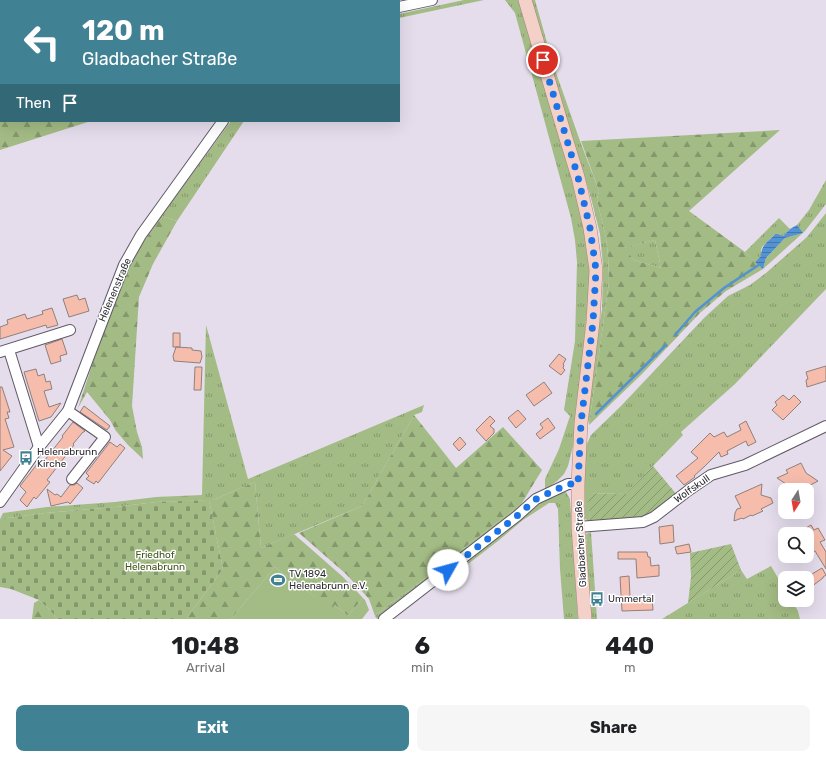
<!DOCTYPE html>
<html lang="en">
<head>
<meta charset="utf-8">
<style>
	:root { --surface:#fff; --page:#f6f6f6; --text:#202124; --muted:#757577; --accent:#408294 }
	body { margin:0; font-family:Rubik,sans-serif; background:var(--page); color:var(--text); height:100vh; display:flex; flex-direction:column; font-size:15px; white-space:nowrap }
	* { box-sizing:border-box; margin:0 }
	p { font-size:13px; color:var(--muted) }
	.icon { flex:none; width:22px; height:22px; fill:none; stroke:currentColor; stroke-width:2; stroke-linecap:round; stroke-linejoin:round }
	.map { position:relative; height:619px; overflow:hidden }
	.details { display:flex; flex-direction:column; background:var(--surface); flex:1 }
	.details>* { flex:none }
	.guide { position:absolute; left:0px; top:0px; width:400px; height:122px; box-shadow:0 4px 16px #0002; background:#408294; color:#fff; overflow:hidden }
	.needle { width:26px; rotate:191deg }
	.fabs { position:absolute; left:778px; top:483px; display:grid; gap:8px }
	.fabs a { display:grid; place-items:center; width:36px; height:36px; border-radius:8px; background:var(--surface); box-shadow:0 4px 16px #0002; font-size:20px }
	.pin { position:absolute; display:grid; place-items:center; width:34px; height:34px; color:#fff; margin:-17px; border:2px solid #fff; border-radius:50%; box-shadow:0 1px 4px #0007 }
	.me { position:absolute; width:44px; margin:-22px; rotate:52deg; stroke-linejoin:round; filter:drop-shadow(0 0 3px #0008) }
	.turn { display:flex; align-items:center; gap:14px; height:84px; padding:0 16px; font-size:18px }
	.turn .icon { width:52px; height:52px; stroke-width:2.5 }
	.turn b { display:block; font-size:28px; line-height:34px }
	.then { display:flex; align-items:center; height:38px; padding:0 16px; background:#0003; gap:8px; font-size:15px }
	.eta { display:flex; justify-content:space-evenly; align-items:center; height:68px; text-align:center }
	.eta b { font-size:24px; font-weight:700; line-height:28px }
	.button { display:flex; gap:8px; margin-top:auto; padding:8px 16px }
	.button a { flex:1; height:46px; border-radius:8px; background:var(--accent); color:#fff; font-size:16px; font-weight:700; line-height:46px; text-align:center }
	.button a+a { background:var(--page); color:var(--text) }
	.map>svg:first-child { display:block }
	.grass { fill:url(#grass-tufts) }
	.forest { fill:url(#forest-firs); fill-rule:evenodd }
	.cemetery { fill:url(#cemetery-stones) }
	.park { fill:#a3bb84 }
	.garden { fill:url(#garden-furrows) }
	.water { fill:url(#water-rules) }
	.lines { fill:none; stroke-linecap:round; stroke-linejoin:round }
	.stream { stroke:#5392d3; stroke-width:2.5 }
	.building { fill:#f6bdad; stroke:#90807b }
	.minor-casing { stroke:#605966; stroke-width:12 }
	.major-casing { stroke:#aa837c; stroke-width:14 }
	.minor { stroke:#fff; stroke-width:10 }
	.major { stroke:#f4d1c8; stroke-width:13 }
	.route { stroke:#1a73e8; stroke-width:7; stroke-dasharray:0 12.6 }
	.labels { text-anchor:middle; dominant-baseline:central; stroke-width:3; stroke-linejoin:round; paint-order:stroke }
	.street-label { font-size:10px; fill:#2e2b31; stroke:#fff }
	.poi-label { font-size:10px; fill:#2e2b31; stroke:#fff; text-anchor:start }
	.park-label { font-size:10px; fill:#40561a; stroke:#fff }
</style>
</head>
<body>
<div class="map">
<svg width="826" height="619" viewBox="0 0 826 619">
	<defs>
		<pattern id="grass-tufts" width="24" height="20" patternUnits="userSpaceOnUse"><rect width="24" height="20" fill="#a3bb84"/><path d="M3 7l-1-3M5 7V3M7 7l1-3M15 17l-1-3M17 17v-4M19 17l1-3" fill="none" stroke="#85986d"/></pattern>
		<pattern id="forest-firs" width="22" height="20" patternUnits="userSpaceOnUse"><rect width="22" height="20" fill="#a3bb84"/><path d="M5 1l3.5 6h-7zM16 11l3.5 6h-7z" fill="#85986d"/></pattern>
		<pattern id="cemetery-stones" width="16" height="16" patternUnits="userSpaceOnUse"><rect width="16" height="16" fill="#a3bb84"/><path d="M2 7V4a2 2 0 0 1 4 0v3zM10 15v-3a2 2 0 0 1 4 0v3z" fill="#85986d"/></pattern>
		<pattern id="garden-furrows" width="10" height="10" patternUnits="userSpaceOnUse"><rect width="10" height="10" fill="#a3bb84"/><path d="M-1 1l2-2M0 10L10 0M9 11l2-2" fill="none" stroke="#85986d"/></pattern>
		<pattern id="water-rules" width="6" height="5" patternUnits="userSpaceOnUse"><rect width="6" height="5" fill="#5392d3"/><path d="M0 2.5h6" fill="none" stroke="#4577ac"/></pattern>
	</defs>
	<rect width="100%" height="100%" fill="#e5ddec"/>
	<g class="grass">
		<polygon points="464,0 484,0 399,18 399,14"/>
		<polygon points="505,0 520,0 563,142 587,239 590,280 575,438 568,466 564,474 557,481 545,490 545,479 559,449 570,416 564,410 575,341 577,262 575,240 571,218 515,13"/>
		<polygon points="530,0 535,0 553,64 580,141 599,191 597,200 606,238 608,255 609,282 589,425 587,414 597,337 602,310 603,266 600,234 591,198"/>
		<polygon points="231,121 244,121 177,221 161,216"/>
		<polygon points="826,180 826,204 805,231 763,269 766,258 785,238 802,233 797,225 809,210"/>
		<polygon points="826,213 826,289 735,384 681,432 683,435 626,494 589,493 590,522 584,518 584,478 586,446 591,435 621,406 704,318 728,296 750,285 766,273 807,237"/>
		<polygon points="779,218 790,229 783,236 778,234 775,234 762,247 761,250 761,256 755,262 745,252"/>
		<polygon points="655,240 661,268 634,260 623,248"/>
		<polygon points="206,325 248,479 424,405 422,412 414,415 362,506 261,548 255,482 213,500 156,502 115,507 45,513 0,519 3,513 47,507 115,502 156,497 202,495"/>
		<polygon points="566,492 570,499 578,619 564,619 560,569 558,509 555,503 549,503 523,520 498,541 446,581 451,573 550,496 557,493"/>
		<polygon points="522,503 518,510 388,612 377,619 375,616 388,605 420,582"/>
		<polygon points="591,532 597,619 590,619 586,534"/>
		<polygon points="771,566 785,590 785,600 791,600 798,611 800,619 662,619 741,570 747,579"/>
	</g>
	<g class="forest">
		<polygon points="1,114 1,121 91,121 0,150 0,115"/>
		<path d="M780,130L689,211L745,252L763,269L726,291L700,313L642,374L589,425L609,282L608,255L606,238L597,200L599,191L581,141ZM655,240L661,268L634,260L624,248Z"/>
		<polygon points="161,216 177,221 153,264 139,297 132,406 137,432 142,447 143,459 128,445 116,431 110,420 87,392 78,408 114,298 133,258"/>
		<polygon points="414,415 456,468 503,427 542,470 522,503 420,582 388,605 375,616 369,599 346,574 299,533 362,506"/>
		<polygon points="255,482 261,548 294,534 343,577 363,598 348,616 335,605 332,609 311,594 275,567 231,619 186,619 223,569 209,500 213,500"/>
		<polygon points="39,600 50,610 57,619 32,619 34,603"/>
	</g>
	<polygon class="cemetery" points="209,500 223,569 186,619 57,619 50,610 39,600 11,589 0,587 0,519 45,513 115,507 156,502"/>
	<polygon class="park" points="275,567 311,594 332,608 335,605 348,616 363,598 365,600 369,610 362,619 231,619"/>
	<g class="garden">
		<polygon points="653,466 677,495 646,518 590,522 588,493 626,494"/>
		<polygon points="731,544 741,570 688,603 691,577 690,553"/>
	</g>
	<path class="water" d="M797,225L803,233L785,238L766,258L763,269L755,262L761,256C761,245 768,242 775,234H778L783,236L790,229Z"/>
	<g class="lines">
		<g class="stream">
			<polyline points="675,335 695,312 724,288 760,264"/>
			<polyline points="596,414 666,345"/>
		</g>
	</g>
	<g class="building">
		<polygon points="77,295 79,300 85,298 89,311 69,317 63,299"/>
		<polygon points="52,308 58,325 47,328 46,325 0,339 0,327 8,324 7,320 25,314 27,319 43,314 42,311"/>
		<polygon points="173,333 180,333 180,347 176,347 192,348 192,350 201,351 202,357 200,363 174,361 173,356 176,347 173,347"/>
		<polygon points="62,339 67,354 60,356 61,361 51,364 45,345"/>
		<polygon points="559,354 566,359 563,364 564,365 563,368 565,370 561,375 549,366"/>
		<polygon points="826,366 826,381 807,387 806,380 808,379 806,372"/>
		<polygon points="195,367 202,367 201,390 194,390"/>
		<polygon points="36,369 38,376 44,374 46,382 50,381 52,389 44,391 49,407 61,403 51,417 39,421 24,372"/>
		<polygon points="544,382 552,393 534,406 526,395"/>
		<polygon points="0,387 2,387 10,412 7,412 9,418 5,419 14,447 3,450 12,456 0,471"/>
		<polygon points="783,395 789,400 794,395 801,402 783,420 772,410 777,405 775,402"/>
		<polygon points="84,406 110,426 107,430 80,412"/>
		<polygon points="518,410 526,419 516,428 508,418"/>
		<polygon points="490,416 495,421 490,426 494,429 494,433 486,441 476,430"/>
		<polygon points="548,418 555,428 540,439 536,434 543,428 540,424"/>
		<polygon points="746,421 756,442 748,446 746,441 727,451 728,454 721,457 719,452 705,466 694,476 695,477 684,485 676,476 698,458 691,452 710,433 714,437 724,432 727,437 741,430 739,425"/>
		<polygon points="73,422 85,431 84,432 83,432 73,444 74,445 47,480 50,482 36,499 34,497 27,507 20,500 26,492 20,486 41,459 44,461 63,437 62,436"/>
		<polygon points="460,437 466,444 459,451 453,444"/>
		<polygon points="110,442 117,447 120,444 125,448 98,483 96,481 94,484 86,479 89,476 86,473"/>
		<polygon points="801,463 806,473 818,481 801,490 780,490 786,484 777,478 788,473 786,470"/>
		<polygon points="77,483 83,488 70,504 68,502 51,506 47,489 55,495 57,494 61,497 70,485 74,485"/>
		<polygon points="762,484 761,495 771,498 773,503 761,509 763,511 752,516 751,515 743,519 742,518 734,521 735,513 737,509 741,508 735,496"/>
		<polygon points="673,525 674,542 660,544 659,527"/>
		<polygon points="811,525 814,530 818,528 825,540 820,542 826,552 826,569 815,551 812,552 807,544 807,534 804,529"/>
		<polygon points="689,544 691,552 677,554 675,547"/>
		<polygon points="618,552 647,552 648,557 650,557 651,566 659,565 659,576 637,578 636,559 618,559"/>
		<polygon points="822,568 826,575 823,577 823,578 811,587 810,586 807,588 807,577"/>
		<polygon points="629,576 630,597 652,596 653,610 622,611 620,577"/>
	</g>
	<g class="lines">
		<defs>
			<g id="minor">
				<polyline points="399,7 432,0"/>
				<polyline points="9,350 39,447"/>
				<polyline points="0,352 70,330"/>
				<polyline points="68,411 105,437 72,479"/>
				<polyline points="0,502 39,447 68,411 124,265 141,235 223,121"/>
				<polyline points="578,527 643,522 654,517 689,490 711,475 745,465 826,426"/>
				<polyline points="384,619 517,516 536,499 568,484 578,484"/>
			</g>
			<polyline id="major" points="525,0 565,135 578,177 590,228 596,270 593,322 581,423 578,484 578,527 585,619"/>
		</defs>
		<use href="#minor" class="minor-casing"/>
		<use href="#major" class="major-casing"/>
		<use href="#minor" class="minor"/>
		<use href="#major" class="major"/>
	</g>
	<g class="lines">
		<polyline class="route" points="448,570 517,516 536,499 568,484 578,484 581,423 593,322 596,270 590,228 578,177 543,60"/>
	</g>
	<defs>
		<symbol id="bus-bare" viewBox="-9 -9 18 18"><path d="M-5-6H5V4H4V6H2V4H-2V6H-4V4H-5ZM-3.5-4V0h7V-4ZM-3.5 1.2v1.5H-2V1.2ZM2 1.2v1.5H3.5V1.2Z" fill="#408294" stroke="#fff" stroke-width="2.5" paint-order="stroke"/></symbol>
		<symbol id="stadium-bare" viewBox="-9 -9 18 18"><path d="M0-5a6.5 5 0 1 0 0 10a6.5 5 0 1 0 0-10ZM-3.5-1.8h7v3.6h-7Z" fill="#408294" stroke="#fff" stroke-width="2.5" paint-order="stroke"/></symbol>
	</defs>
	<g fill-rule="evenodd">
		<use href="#bus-bare" x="16" y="448" width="20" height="20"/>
		<use href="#stadium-bare" x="268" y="570" width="20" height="20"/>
		<use href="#bus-bare" x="587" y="589" width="20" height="20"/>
	</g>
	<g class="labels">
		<g class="street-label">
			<text transform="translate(115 290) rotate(-67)">Helenenstraße</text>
			<text transform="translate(692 489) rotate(-35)">Wolfskull</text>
			<text transform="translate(581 544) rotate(-93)">Gladbacher Straße</text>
		</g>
		<g class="poi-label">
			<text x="37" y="452">Helenabrunn<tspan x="37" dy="12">Kirche</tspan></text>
			<text x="289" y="574">TV 1894<tspan x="289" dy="12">Helenabrunn e.V.</tspan></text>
			<text x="608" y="599">Ummertal</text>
		</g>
		<g class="park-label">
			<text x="155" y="555">Friedhof<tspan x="155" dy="12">Helenabrunn</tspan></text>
		</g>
	</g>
</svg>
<div class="fabs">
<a><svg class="needle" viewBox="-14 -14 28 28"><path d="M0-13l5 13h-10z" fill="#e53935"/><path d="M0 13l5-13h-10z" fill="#757577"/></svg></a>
<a><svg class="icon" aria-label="search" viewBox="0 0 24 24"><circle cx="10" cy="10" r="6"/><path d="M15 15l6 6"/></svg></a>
<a><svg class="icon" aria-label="layers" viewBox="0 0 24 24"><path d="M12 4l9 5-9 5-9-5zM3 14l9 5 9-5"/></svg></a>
</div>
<div class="pin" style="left:543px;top:60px;background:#d93025"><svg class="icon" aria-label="arrive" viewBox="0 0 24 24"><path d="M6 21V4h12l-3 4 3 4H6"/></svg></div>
<svg class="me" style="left:448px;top:570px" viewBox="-20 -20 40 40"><circle r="19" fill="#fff"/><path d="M0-13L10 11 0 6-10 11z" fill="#1a73e8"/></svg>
<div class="guide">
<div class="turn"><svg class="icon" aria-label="left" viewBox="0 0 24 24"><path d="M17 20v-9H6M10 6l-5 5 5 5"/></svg><div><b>120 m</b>Gladbacher Straße</div></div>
<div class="then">Then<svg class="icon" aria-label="arrive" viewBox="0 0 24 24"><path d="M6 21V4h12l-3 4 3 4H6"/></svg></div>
</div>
</div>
<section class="details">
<div class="eta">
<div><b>10:48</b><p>Arrival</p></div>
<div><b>6</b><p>min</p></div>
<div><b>440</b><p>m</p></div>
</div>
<div class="button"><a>Exit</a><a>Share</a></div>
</section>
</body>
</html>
